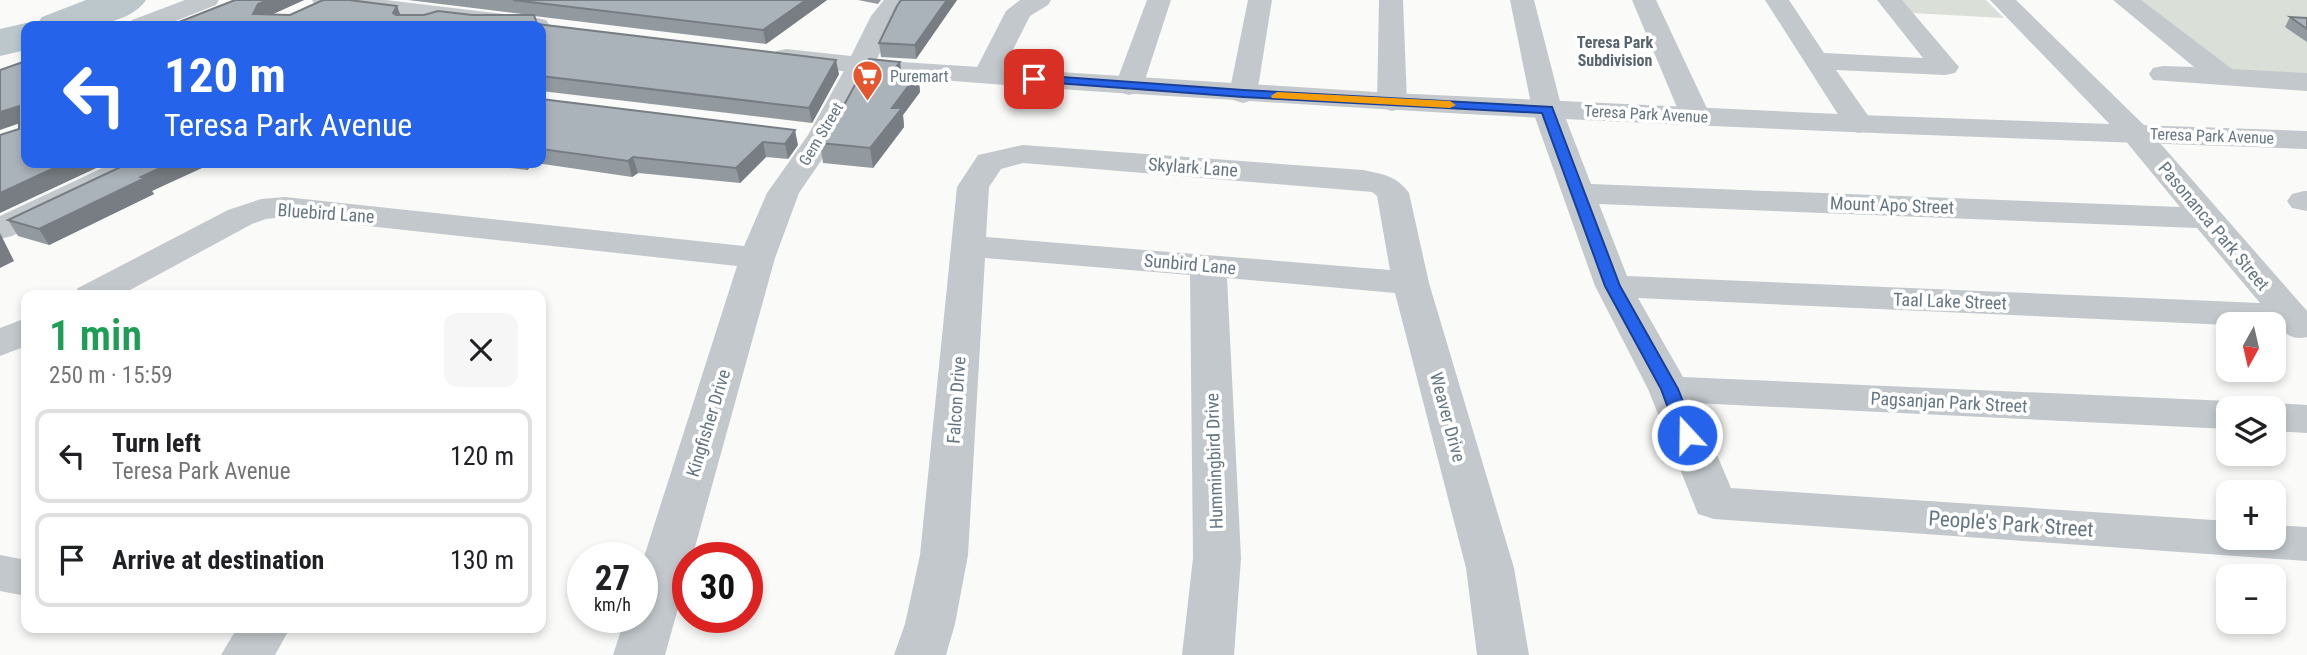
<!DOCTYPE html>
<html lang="en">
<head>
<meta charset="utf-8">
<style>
	:root { --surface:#fff; --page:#f6f6f6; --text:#202124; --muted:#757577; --line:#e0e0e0 }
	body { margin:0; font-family:"Roboto Condensed",sans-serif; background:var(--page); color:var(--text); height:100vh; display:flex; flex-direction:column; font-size:26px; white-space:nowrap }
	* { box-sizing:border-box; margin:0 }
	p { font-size:23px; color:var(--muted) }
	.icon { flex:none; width:38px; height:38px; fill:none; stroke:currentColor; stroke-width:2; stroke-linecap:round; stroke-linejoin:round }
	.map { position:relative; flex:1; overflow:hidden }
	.panel { position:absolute; left:21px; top:290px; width:525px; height:343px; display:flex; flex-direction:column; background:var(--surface); border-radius:14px; box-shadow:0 4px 10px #0003 }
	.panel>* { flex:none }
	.top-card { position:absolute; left:21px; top:21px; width:525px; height:147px; border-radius:14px; box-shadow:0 4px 10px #0003; background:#2563eb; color:#fff; overflow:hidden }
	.needle { width:46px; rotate:188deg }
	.fabs { position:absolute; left:2216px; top:312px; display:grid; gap:14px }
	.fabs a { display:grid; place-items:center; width:70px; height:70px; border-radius:14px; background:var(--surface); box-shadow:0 4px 10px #0003; font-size:35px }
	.speed { position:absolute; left:567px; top:542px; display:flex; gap:14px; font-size:35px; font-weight:700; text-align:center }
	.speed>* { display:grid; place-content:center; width:91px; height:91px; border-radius:50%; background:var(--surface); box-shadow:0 4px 10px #0003; line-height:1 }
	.speed small { font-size:18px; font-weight:400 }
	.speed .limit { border:10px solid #d22; background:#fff; color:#111 }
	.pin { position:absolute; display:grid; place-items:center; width:60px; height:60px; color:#fff; margin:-30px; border-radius:14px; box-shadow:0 4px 10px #0006 }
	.me { position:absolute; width:77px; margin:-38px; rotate:339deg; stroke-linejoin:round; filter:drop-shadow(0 0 5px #0008) }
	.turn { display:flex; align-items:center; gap:24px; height:147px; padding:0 28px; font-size:32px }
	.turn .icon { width:91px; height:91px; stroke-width:2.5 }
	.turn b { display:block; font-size:49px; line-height:60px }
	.round { display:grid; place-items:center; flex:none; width:74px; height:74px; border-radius:14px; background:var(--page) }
	.head { display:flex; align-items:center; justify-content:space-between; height:119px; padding:0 28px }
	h1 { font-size:42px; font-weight:600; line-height:52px; color:#1e9e55 }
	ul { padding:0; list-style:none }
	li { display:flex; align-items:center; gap:21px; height:94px; margin:0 14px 10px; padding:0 14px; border:4px solid var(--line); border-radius:14px }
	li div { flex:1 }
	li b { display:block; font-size:26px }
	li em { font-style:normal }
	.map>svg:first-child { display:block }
	.green { fill:#dadfd7 }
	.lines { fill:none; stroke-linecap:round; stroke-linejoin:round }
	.river { fill:#bbc7cb; fill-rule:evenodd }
	.minor { fill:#c3c8cc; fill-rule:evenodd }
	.tertiary { fill:#c3c8cc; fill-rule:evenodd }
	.wall { fill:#929a9f }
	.shaded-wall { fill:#777d82 }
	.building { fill:#aab3b9; stroke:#777d82; stroke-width:2 }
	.route { fill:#2563eb; stroke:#184099; stroke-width:2 }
	.slow { fill:#f59e0b }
	.labels { text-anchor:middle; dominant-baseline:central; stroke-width:7; stroke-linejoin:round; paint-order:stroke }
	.far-neighbourhood-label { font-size:16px; font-weight:bold; fill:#57646e; stroke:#fff }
	.far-poi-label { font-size:16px; fill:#657683; stroke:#fff; text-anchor:start }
	.far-street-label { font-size:16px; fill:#657683; stroke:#fff }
	.street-label { font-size:18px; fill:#657683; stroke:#fff }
	.near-street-label { font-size:21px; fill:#657683; stroke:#fff }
</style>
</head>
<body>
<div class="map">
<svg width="2307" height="655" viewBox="0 0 2307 655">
	<rect width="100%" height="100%" fill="#fafaf8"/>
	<g class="green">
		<polygon points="1900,0 1986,0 2004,18 1911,13"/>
		<polygon points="2135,0 2307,0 2307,77 2232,73"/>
	</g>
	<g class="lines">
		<path class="river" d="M86,0H146C124,32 61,26 26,26V50L0,56V29L26,23L36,25L42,17Z"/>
		<g class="minor">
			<polygon points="1020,0 1051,0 1048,5 1030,16 997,81 987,83 977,81 973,75 1006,11"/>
			<polygon points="1147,0 1171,0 1143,86 1139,92 1129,95 1119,92 1115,86"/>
			<polygon points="1248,0 1272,0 1257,94 1253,100 1243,103 1233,100 1229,94"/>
			<polygon points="1379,0 1403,0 1407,102 1402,108 1392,111 1382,108 1377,102"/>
			<path d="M1510,0H1534L1562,109L1591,184L2180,207L2124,139L1990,0H2016L2146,127L2307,311V337C2295,340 2287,336 2280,327H2273V324L2228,325L1638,298L1683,377L2228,401L2244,408H2228V429L1695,403L1731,488L2228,521V537H2273V525L2307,527V561L1714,519L1698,514L1648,389L1595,286L1532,109ZM1599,204L2197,228L2260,303L1627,276Z"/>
			<polygon points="1632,0 1656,0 1711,117 1707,123 1696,126 1685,123 1681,117"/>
			<polygon points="1765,0 1789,0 1824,53 1923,58 1877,0 1902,0 1959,67 1955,73 1945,75 1836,70 1874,124 1870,130 1859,133 1848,130"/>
			<polygon points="2113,0 2141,0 2232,69 2307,73 2307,91 2153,80 2149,74 2153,68 2163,66 2194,67"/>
			<polygon points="860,58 870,60 874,66 838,136 799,193 775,258 692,558 688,558 688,573 665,655 613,655 625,618 642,618 642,563 737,266 285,217 266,219 252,224 119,296 73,296 78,288 228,210 261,199 285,197 744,246 767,193 808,135 850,60"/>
			<path d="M1023,145L1363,170C1383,174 1397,176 1409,193L1429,283L1514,568L1529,655H1477L1466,568L1395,293L1227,278L1241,558L1234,655H1182L1193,558L1190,275L985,258L968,555L955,624L946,655H894L905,624L920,555L957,187L978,155ZM1023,163L1372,192L1377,196L1390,270L986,237L989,187L1001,169Z"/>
			<polygon points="113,163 154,163 149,170 12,236 0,239 0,216"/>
			<polygon points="2304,191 2307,191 2307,211 2292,208 2287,201 2292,194"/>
			<polygon points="26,318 26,346 0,356 0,328"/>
			<polygon points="2273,403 2307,405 2307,433 2273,431 2273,408 2258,408"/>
			<polygon points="0,555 26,560 26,596 0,591"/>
			<polygon points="237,628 290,628 275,655 221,655"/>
		</g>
		<g class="tertiary">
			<polygon points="185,0 219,0 216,5 163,26 128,26 132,20"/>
			<polygon points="312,0 386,0 537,18 546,20 550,26 546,32 541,33 541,26 476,26 324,7 315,5"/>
			<path d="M884,0H909L896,18L877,59L901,62L1392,93L1859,115L2307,131V149C1950,136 1593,124 1236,100C1086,91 935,82 786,65L776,63L772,57L776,51L786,49L851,56L871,16Z"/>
		</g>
	</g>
	<g class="wall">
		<polygon points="235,0 304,0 271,15 530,15 408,0 827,0 766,44 534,16 537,24 839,74 812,123 541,91 541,26 169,26"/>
		<polygon points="858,0 881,0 878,4"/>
		<polygon points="901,0 957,0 916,59 881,57 879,43"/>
		<polygon points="2290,17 2307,18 2307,42 2285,27"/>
		<polygon points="900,62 901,72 918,73 920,92 903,115 904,127 873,168 823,163 820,143"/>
		<polygon points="541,99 798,145 788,159 766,157 740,183 638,173 632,177 536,163 527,170 487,165 486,163 541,163"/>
		<polygon points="152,191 154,194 49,245 18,236 8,220"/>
	</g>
	<g class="shaded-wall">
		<polygon points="268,0 304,0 264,18 253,14 258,4"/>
		<polygon points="806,0 827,0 766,44 763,30"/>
		<polygon points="947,0 957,0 916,59 915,45"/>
		<polygon points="397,6 402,19 393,13"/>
		<polygon points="836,60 839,74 812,123 809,108"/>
		<polygon points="900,62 902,80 893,71"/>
		<polygon points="918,73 920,92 903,115 904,127 873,168 870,148 892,108"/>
		<polygon points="19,106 26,121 0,130 0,112"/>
		<polygon points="795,130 798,145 788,159 785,144"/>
		<polygon points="763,142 766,157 740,183 736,168"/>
		<polygon points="633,157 638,173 632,177 628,161"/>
		<polygon points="65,163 107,163 0,213 0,193"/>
		<polygon points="171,163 213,163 152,191 154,194 49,245 39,229 141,177"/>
		<polygon points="525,163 536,163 527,170"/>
		<polygon points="0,233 14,261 0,268"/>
	</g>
	<g class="building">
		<polygon points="235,0 268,0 258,4 253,14 290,15 323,0 349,0 397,6 393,13 396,15 424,15 438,11 472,15 534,15 537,24 836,60 809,108 541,76 541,26 169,26"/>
		<polygon points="513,0 806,0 763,30"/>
		<polygon points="901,0 947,0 915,45 879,43 897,6"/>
		<polygon points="2290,17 2307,18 2307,29"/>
		<polygon points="129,23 143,26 120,26"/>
		<polygon points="869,59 900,62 893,71 918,73 892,108 902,108 870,148 820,143 837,118"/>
		<polygon points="26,61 26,163 65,163 0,193 0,135 19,129 19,106 0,112 0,70"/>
		<polygon points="541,99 795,130 785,144 763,142 736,168 633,157 628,161 541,149"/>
		<polygon points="129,163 171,163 141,177 145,178 39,229 8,220"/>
	</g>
	<polygon class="route" points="1034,75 1243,90 1552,107 1620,286 1678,389 1696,435 1687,440 1678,435 1661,389 1605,286 1542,113 1243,97 1030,81 1030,76"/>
	<polygon class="slow" points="1277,92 1450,101 1456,105 1450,108 1272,98 1271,96"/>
	<defs>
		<symbol id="supermarket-pin" viewBox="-11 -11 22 30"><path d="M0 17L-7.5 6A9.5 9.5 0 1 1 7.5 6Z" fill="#e4572e" stroke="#fff"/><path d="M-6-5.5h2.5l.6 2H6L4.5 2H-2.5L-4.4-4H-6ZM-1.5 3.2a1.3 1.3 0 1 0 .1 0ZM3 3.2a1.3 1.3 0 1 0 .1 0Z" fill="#fff"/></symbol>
	</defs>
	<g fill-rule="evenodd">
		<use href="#supermarket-pin" x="850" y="58" width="35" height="47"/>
	</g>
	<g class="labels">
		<g class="far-neighbourhood-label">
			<text x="1615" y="42">Teresa Park<tspan x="1615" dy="18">Subdivision</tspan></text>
		</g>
		<g class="far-poi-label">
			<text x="890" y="76">Puremart</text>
		</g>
		<g class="far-street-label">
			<text transform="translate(1646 114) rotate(3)">Teresa Park Avenue</text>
			<text transform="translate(821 134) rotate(-59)">Gem Street</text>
			<text transform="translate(2212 136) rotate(2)">Teresa Park Avenue</text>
		</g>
		<g class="street-label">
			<text transform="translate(1193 167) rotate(4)">Skylark Lane</text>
			<text transform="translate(1892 205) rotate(2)">Mount Apo Street</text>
			<text transform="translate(326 213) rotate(4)">Bluebird Lane</text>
			<text transform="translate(2214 226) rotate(50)">Pasonanca Park Street</text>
			<text transform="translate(1190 264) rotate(5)">Sunbird Lane</text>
			<text transform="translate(1950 301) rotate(2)">Taal Lake Street</text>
			<text transform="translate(956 400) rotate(-86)">Falcon Drive</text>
			<text transform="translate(1949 402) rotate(3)">Pagsanjan Park Street</text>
			<text transform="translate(1448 417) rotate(75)">Weaver Drive</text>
			<text transform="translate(708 423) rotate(-73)">Kingfisher Drive</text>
			<text transform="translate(1214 461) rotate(-92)">Hummingbird Drive</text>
		</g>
		<g class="near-street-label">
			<text transform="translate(2011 524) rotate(4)">People's Park Street</text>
		</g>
	</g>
</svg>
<div class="fabs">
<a><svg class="needle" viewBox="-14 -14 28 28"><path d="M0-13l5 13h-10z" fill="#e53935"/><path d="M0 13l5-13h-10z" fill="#757577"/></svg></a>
<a><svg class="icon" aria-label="layers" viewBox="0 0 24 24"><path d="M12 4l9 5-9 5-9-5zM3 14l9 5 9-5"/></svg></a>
<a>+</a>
<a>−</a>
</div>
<div class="speed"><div>27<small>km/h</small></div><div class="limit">30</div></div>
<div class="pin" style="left:1034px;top:79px;background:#d93025"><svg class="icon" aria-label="arrive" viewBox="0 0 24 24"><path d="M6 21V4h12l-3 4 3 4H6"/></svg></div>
<svg class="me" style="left:1687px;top:435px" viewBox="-20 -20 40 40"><circle r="17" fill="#2563eb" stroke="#fff" stroke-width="3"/><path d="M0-11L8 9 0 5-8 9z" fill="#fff"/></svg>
<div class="top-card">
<div class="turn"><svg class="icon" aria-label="left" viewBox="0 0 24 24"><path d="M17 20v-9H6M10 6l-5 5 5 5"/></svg><div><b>120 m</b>Teresa Park Avenue</div></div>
</div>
<section class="panel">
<div class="head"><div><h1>1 min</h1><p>250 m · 15:59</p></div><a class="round"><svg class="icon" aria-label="close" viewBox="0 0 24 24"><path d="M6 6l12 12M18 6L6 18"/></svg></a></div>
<ul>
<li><svg class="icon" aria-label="left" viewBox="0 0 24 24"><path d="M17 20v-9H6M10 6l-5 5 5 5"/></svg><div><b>Turn left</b><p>Teresa Park Avenue</p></div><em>120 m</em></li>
<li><svg class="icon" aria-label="arrive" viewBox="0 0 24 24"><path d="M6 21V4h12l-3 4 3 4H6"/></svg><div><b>Arrive at destination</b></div><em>130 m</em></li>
</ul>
</section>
</div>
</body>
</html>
